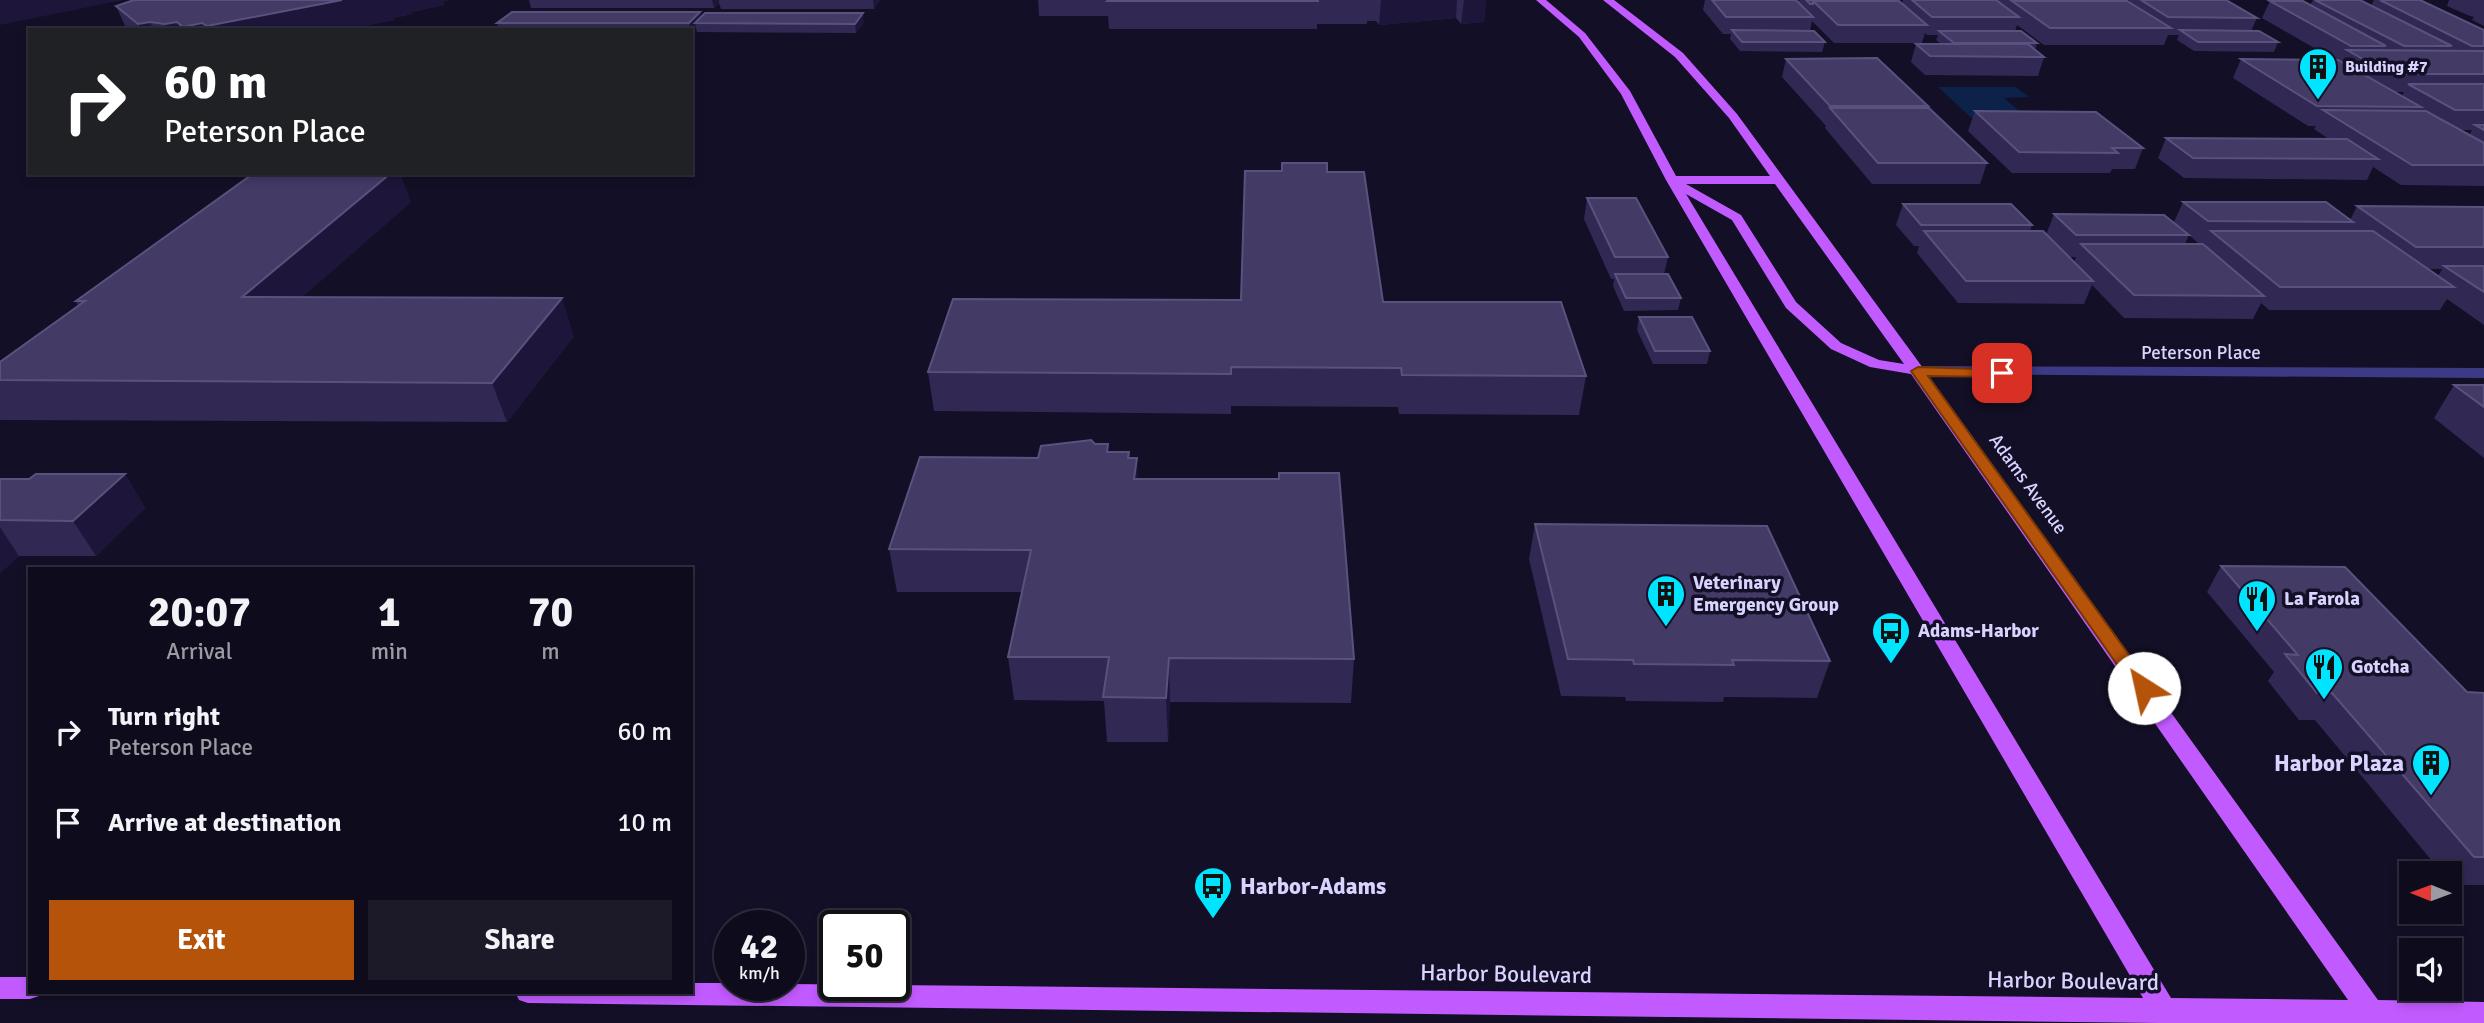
<!DOCTYPE html>
<html lang="en">
<head>
<meta charset="utf-8">
<style>
	:root { --surface:#0e0b1c; --page:#1c1929; --text:#f1f3f6; --muted:#9b9ba3; --line:#2e2b3b; --accent:#b45309 }
	body { margin:0; font-family:Signika,sans-serif; background:var(--page); color:var(--text); height:100vh; display:flex; flex-direction:column; font-size:26px; white-space:nowrap }
	* { box-sizing:border-box; margin:0 }
	p { font-size:23px; color:var(--muted) }
	.icon { flex:none; width:38px; height:38px; fill:none; stroke:currentColor; stroke-width:2; stroke-linecap:round; stroke-linejoin:round }
	.map { position:relative; flex:1; overflow:hidden }
	.sheet { position:absolute; left:28px; top:567px; width:665px; height:427px; display:flex; flex-direction:column; background:var(--surface); border-radius:0px; box-shadow:0 4px 10px #0003,0 0 0 2px var(--line) }
	.sheet>* { flex:none }
	.banner { position:absolute; left:28px; top:28px; width:665px; height:147px; border-radius:0px; box-shadow:0 4px 10px #0003,0 0 0 2px var(--line); background:#202124; color:#fff; overflow:hidden }
	.needle { width:46px; rotate:271deg }
	.tools { position:absolute; left:2399px; top:861px; display:grid; gap:14px }
	.tools a { display:grid; place-items:center; width:63px; height:63px; border-radius:0px; background:var(--surface); box-shadow:0 4px 10px #0003,0 0 0 2px var(--line); font-size:35px }
	.speed { position:absolute; left:714px; top:910px; display:flex; gap:14px; font-size:35px; font-weight:700; text-align:center }
	.speed>* { display:grid; place-content:center; width:91px; height:91px; border-radius:50%; background:var(--surface); box-shadow:0 4px 10px #0003,0 0 0 2px var(--line); line-height:1 }
	.speed small { font-size:18px; font-weight:400 }
	.speed .limit { border:4px solid #111; border-radius:10px; background:#fff; color:#111 }
	.pin { position:absolute; display:grid; place-items:center; width:60px; height:60px; color:#fff; margin:-30px; border-radius:14px; box-shadow:0 4px 10px #0006 }
	.me { position:absolute; width:77px; margin:-38px; rotate:325deg; stroke-linejoin:round; filter:drop-shadow(0 0 5px #0008) }
	.turn { display:flex; align-items:center; gap:24px; height:147px; padding:0 21px; font-size:32px }
	.turn .icon { width:91px; height:91px; stroke-width:2.5 }
	.turn b { display:block; font-size:49px; line-height:60px }
	.eta { display:flex; justify-content:space-evenly; align-items:center; height:119px; text-align:center }
	.eta b { font-size:42px; font-weight:800; line-height:49px }
	.action { display:flex; gap:14px; margin-top:auto; padding:14px 21px }
	.action a { flex:1; height:80px; border-radius:0px; background:var(--accent); color:#fff; font-size:28px; font-weight:800; line-height:80px; text-align:center }
	.action a+a { background:var(--page); color:var(--text) }
	ul { padding:0; list-style:none }
	li { display:flex; align-items:center; gap:21px; height:91px; padding:0 21px }
	li div { flex:1 }
	li b { display:block; font-size:26px }
	li em { font-style:normal }
	.map>svg:first-child { display:block }
	.water { fill:#0c2248 }
	.lines { fill:none; stroke-linecap:round; stroke-linejoin:round }
	.minor { fill:#3d3a85; fill-rule:evenodd }
	.major { fill:#c25bff; fill-rule:evenodd }
	.wall { fill:#312854; fill-rule:evenodd }
	.shaded-wall { fill:#1d163a }
	.building { fill:#433a66; stroke:#5a527e; stroke-width:2 }
	.route { fill:#b45309; stroke:#753606; stroke-width:2 }
	.labels { text-anchor:middle; dominant-baseline:central; stroke-width:7; stroke-linejoin:round; paint-order:stroke }
	.far-poi-label { font-size:16px; font-weight:bold; fill:#d9d4ff; stroke:#130f26; text-anchor:start }
	.street-label { font-size:19px; fill:#d9d4ff; stroke:#130f26 }
	.poi-label { font-size:19px; font-weight:bold; fill:#d9d4ff; stroke:#130f26; text-anchor:start }
	.near-poi-label { font-size:23px; font-weight:bold; fill:#d9d4ff; stroke:#130f26; text-anchor:end }
	.near-street-label { font-size:23px; fill:#d9d4ff; stroke:#130f26 }
</style>
</head>
<body>
<div class="map">
<svg width="2484" height="1023" viewBox="0 0 2484 1023">
	<rect width="100%" height="100%" fill="#130f26"/>
	<polygon class="water" points="1938,87 2016,87 2029,97 2004,98 2033,123 1977,123"/>
	<g class="lines">
		<polygon class="minor" points="1918,366 2484,368 2484,378 1913,374 1910,371"/>
		<g class="major">
			<path d="M1536,0H1546L1585,33L1630,91L1676,176H1770L1729,118L1675,57L1603,0H1614L1683,53L1737,114L1923,368L2378,1000L2484,1002V1023H2158L528,1003L519,1000L515,992H691V983H730V985L789,984L2143,998L1666,180L1621,94L1579,37ZM1686,184H1775L1904,364L1879,360L1841,343L1796,302L1741,215ZM1686,194L1732,220L1786,308L1831,349L1870,367L1911,374L2348,1000L2171,998Z"/>
			<polygon points="0,977 30,977 30,992 41,992 39,996 30,999 0,999"/>
		</g>
	</g>
	<g class="wall">
		<polygon points="529,0 880,0 874,9 721,9 719,3 714,8 531,8"/>
		<polygon points="1038,0 1486,0 1484,22 1461,24 1456,18 1379,25 1376,21 1367,21 1367,24 1317,24 1317,29 1109,29 1108,16 1039,16"/>
		<polygon points="1705,0 1796,0 1799,2 1799,0 1882,0 1902,4 1903,0 2118,0 2129,2 2129,0 2226,0 2257,18 2251,31 2278,42 2274,52 2194,51 2177,40 2179,35 2168,35 2164,45 2044,45 2017,25 2015,31 2037,43 2035,50 2044,57 2038,76 1925,75 1911,62 1916,44 1941,44 1936,40 1938,35 1927,35 1925,33 1922,43 1834,43 1812,21 1810,31 1825,42 1822,52 1740,51 1730,39 1731,34 1723,34 1703,10"/>
		<path d="M2313,0H2360L2371,6L2374,0H2420L2484,30V186L2401,185L2373,167L2367,180L2184,178L2158,158L2166,138L2329,139L2314,129L2316,126H2308L2233,78L2241,59L2335,60L2262,18L2270,1L2310,5ZM2395,92H2404L2402,96ZM2460,130H2472L2469,135Z"/>
		<polygon points="2449,0 2484,0 2484,26 2472,20 2474,17 2470,16 2447,6"/>
		<polygon points="443,2 444,5 411,12 412,14 393,18 394,20 344,30 127,30 116,6"/>
		<polygon points="700,12 701,17 864,22 856,33 697,32 696,28 691,30 499,30 497,23"/>
		<polygon points="1786,59 1928,106 1927,108 1987,163 1980,184 1872,184 1825,128 1826,126 1782,77"/>
		<polygon points="1975,111 2143,148 2135,169 2112,169 2110,173 2012,173 1968,131"/>
		<polygon points="1327,172 1383,302 1586,376 1579,415 1399,414 1398,407 1231,406 1231,414 934,411 928,372 1241,300"/>
		<polygon points="1587,198 1668,257 1664,274 1681,298 1678,310 1624,311 1613,286 1614,279 1611,279 1584,219"/>
		<polygon points="411,202 302,297 574,336 507,422 0,420 0,362 78,306 76,301"/>
		<path d="M2183,202L2350,220L2357,206L2484,207V325L2447,299L2440,310H2269L2261,303L2253,319L2124,318L2092,285L2084,304L1958,303L1917,253L1919,246H1914L1896,225L1903,204L2032,225L2030,231L2046,235L2054,214L2174,222ZM2189,235L2198,243H2205L2204,245L2185,244ZM2069,257H2076L2074,262ZM2428,269H2442L2438,276Z"/>
		<polygon points="1639,317 1710,351 1707,364 1653,364 1637,330"/>
		<polygon points="2454,385 2484,385 2484,458 2434,418"/>
		<polygon points="1095,444 1109,452 1129,458 1138,479 1354,659 1351,703 1170,702 1168,742 1107,742 1104,701 1014,700 1008,657 1022,592 897,592 889,549 1038,458"/>
		<polygon points="125,474 145,508 96,556 19,556 0,573 0,479 29,479"/>
		<polygon points="1535,524 1830,661 1817,698 1724,697 1723,702 1626,701 1625,697 1561,696 1529,559"/>
		<polygon points="2221,566 2467,692 2484,693 2484,885 2452,885 2450,883 2450,873 2442,873 2315,720 2299,720 2268,681 2274,672 2207,592"/>
	</g>
	<g class="shaded-wall">
		<polygon points="0,0 123,0 0,25"/>
		<polygon points="342,0 451,0 443,2 444,5 411,12 412,14 393,18 394,20 344,30 208,30 207,26"/>
		<polygon points="712,0 719,0 719,3 714,8"/>
		<polygon points="873,0 880,0 874,9"/>
		<polygon points="1381,0 1457,0 1456,18 1379,25"/>
		<polygon points="1464,0 1486,0 1484,22 1461,24"/>
		<polygon points="700,12 702,22 695,23 696,28 691,32 689,23"/>
		<polygon points="863,13 864,22 856,33 855,24"/>
		<polygon points="150,22 154,30 140,30 138,24"/>
		<polygon points="177,22 181,30 168,30 165,24"/>
		<polygon points="202,23 205,30 184,30 183,27"/>
		<polygon points="391,173 400,173 411,202 260,334 242,297"/>
		<polygon points="562,298 574,336 507,422 492,383"/>
		<polygon points="1137,458 1139,499 1134,479"/>
		<polygon points="125,474 145,508 96,556 73,521"/>
		<polygon points="0,527 19,556 0,573"/>
		<polygon points="1169,658 1170,702 1168,742 1166,698"/>
	</g>
	<g class="building">
		<polygon points="134,0 342,0 207,26 202,23 183,27 177,22 165,24 150,22 138,24 116,6"/>
		<polygon points="1108,0 1318,0 1318,1 1107,1"/>
		<polygon points="1712,0 1796,0 1813,17 1726,17"/>
		<polygon points="1806,0 1882,0 1883,1 1813,1 1813,4 1810,4"/>
		<polygon points="1912,0 1996,0 2019,17 1932,17"/>
		<polygon points="2141,0 2226,0 2257,18 2168,17"/>
		<polygon points="2315,0 2360,0 2452,46 2404,46"/>
		<polygon points="2380,0 2420,0 2484,30 2484,46 2472,46"/>
		<polygon points="1813,1 1899,1 1927,25 1838,25"/>
		<polygon points="2012,1 2127,1 2171,28 2050,28"/>
		<polygon points="2270,1 2303,1 2386,46 2351,46"/>
		<polygon points="512,12 700,12 689,23 497,23"/>
		<polygon points="705,13 863,13 855,24 695,23"/>
		<polygon points="1732,30 1814,31 1825,42 1742,42"/>
		<polygon points="2180,30 2259,31 2278,42 2198,42"/>
		<polygon points="1939,31 2021,31 2037,43 1954,43"/>
		<polygon points="1916,44 2028,44 2044,57 1930,56"/>
		<polygon points="2347,50 2484,51 2484,74 2389,74"/>
		<polygon points="1877,58 1928,106 1830,106 1786,59"/>
		<polygon points="2241,59 2338,60 2421,107 2317,106"/>
		<polygon points="2408,84 2484,84 2484,110 2455,110"/>
		<polygon points="1830,108 1929,108 1987,163 1878,163"/>
		<polygon points="2323,110 2426,111 2484,143 2484,165 2412,165"/>
		<polygon points="1975,111 2096,112 2143,148 2112,148 2118,153 2019,152"/>
		<polygon points="2475,125 2484,125 2484,130"/>
		<polygon points="2166,138 2347,139 2378,159 2193,158"/>
		<polygon points="1282,163 1327,163 1327,172 1364,172 1383,302 1561,302 1586,376 1402,375 1401,368 1231,367 1231,374 928,372 953,299 1241,300 1245,171 1282,171"/>
		<polygon points="254,173 391,173 242,297 562,298 492,383 0,380 0,362 85,301 76,301"/>
		<polygon points="1587,198 1636,198 1668,257 1615,257"/>
		<polygon points="2183,202 2326,202 2353,222 2208,221"/>
		<polygon points="1903,204 2011,204 2032,225 1921,225"/>
		<polygon points="2357,206 2484,207 2484,247 2416,247"/>
		<polygon points="2054,214 2164,215 2189,235 2076,235"/>
		<polygon points="1924,231 2043,231 2093,281 1966,281"/>
		<polygon points="2211,231 2373,231 2454,287 2280,287"/>
		<polygon points="2081,244 2203,244 2264,296 2134,295"/>
		<polygon points="2444,266 2484,266 2484,292"/>
		<polygon points="1615,274 1668,274 1681,298 1626,298"/>
		<polygon points="1639,317 1692,317 1710,351 1655,351"/>
		<polygon points="2454,385 2484,385 2484,407"/>
		<polygon points="1091,440 1095,444 1108,444 1107,452 1129,452 1128,458 1137,458 1134,479 1279,479 1279,473 1339,473 1354,659 1169,658 1166,698 1103,697 1109,657 1008,657 1031,550 889,549 920,457 1038,458 1041,446"/>
		<polygon points="36,474 125,474 73,521 0,520 0,479 29,479"/>
		<polygon points="1535,524 1767,526 1830,661 1732,660 1734,665 1634,664 1633,660 1568,659"/>
		<polygon points="2221,566 2345,567 2467,692 2484,693 2484,857 2474,857 2332,693 2317,693 2285,654 2298,655"/>
	</g>
	<polygon class="route" points="1918,367 2007,370 2009,373 2002,377 1928,376 2150,684 2153,688 2150,693 2137,693 1911,371"/>
	<defs>
		<symbol id="building-pin" viewBox="-11 -11 22 30"><path d="M0 17L-7.5 6A9.5 9.5 0 1 1 7.5 6Z" fill="#00e5ff" stroke="#130f26"/><path d="M-4-6H4V6H1V3H-1V6H-4ZM-2.5-4.3h1.7v1.8h-1.7ZM.8-4.3h1.7v1.8H.8ZM-2.5-1h1.7V.8h-1.7ZM.8-1h1.7V.8H.8Z" fill="#111"/></symbol>
		<symbol id="restaurant-pin" viewBox="-11 -11 22 30"><path d="M0 17L-7.5 6A9.5 9.5 0 1 1 7.5 6Z" fill="#00e5ff" stroke="#130f26"/><path d="M-5-6h1v4h1v-4h1v4h1v-4h1v5L-1.5 .5V6h-2V.5L-5-1ZM5-6V6H3V1.5H1.5Q1.5-4 5-6Z" fill="#111"/></symbol>
		<symbol id="bus-pin" viewBox="-11 -11 22 30"><path d="M0 17L-7.5 6A9.5 9.5 0 1 1 7.5 6Z" fill="#00e5ff" stroke="#130f26"/><path d="M-5-6H5V4H4V6H2V4H-2V6H-4V4H-5ZM-3.5-4V0h7V-4ZM-3.5 1.2v1.5H-2V1.2ZM2 1.2v1.5H3.5V1.2Z" fill="#111"/></symbol>
	</defs>
	<g fill-rule="evenodd">
		<use href="#building-pin" x="2296" y="45" width="44" height="60"/>
		<use href="#building-pin" x="1644" y="572" width="44" height="60"/>
		<use href="#restaurant-pin" x="2235" y="577" width="44" height="60"/>
		<use href="#bus-pin" x="1869" y="609" width="44" height="60"/>
		<use href="#restaurant-pin" x="2302" y="645" width="44" height="60"/>
		<use href="#building-pin" x="2409" y="741" width="44" height="60"/>
		<use href="#bus-pin" x="1191" y="864" width="44" height="60"/>
	</g>
	<g class="labels">
		<g class="far-poi-label">
			<text x="2345" y="67">Building #7</text>
		</g>
		<g class="street-label">
			<text x="2201" y="353">Peterson Place</text>
			<text transform="translate(2028 484) rotate(54)">Adams Avenue</text>
		</g>
		<g class="poi-label">
			<text x="1693" y="583">Veterinary<tspan x="1693" dy="22">Emergency Group</tspan></text>
			<text x="2284" y="599">La Farola</text>
			<text x="1918" y="631">Adams-Harbor</text>
			<text x="2351" y="667">Gotcha</text>
		</g>
		<g class="near-poi-label">
			<text x="2404" y="763">Harbor Plaza</text>
			<text x="1240" y="886" text-anchor="start">Harbor-Adams</text>
		</g>
		<g class="near-street-label">
			<text transform="translate(1506 974) rotate(1)">Harbor Boulevard</text>
			<text transform="translate(2073 981) rotate(1)">Harbor Boulevard</text>
		</g>
	</g>
</svg>
<div class="tools">
<a><svg class="needle" viewBox="-14 -14 28 28"><path d="M0-13l5 13h-10z" fill="#e53935"/><path d="M0 13l5-13h-10z" fill="#9b9ba3"/></svg></a>
<a><svg class="icon" aria-label="sound" viewBox="0 0 24 24"><path d="M4 9h4l5-4v14l-5-4H4zM17 9q2 3 0 6"/></svg></a>
</div>
<div class="speed"><div>42<small>km/h</small></div><div class="limit">50</div></div>
<div class="pin" style="left:2002px;top:373px;background:#d93025"><svg class="icon" aria-label="arrive" viewBox="0 0 24 24"><path d="M6 21V4h12l-3 4 3 4H6"/></svg></div>
<svg class="me" style="left:2144px;top:688px" viewBox="-20 -20 40 40"><circle r="19" fill="#fff"/><path d="M0-13L10 11 0 6-10 11z" fill="#b45309"/></svg>
<div class="banner">
<div class="turn"><svg class="icon" aria-label="right" viewBox="0 0 24 24"><path d="M7 20v-9h11M14 6l5 5-5 5"/></svg><div><b>60 m</b>Peterson Place</div></div>
</div>
<section class="sheet">
<div class="eta">
<div><b>20:07</b><p>Arrival</p></div>
<div><b>1</b><p>min</p></div>
<div><b>70</b><p>m</p></div>
</div>
<ul>
<li><svg class="icon" aria-label="right" viewBox="0 0 24 24"><path d="M7 20v-9h11M14 6l5 5-5 5"/></svg><div><b>Turn right</b><p>Peterson Place</p></div><em>60 m</em></li>
<li><svg class="icon" aria-label="arrive" viewBox="0 0 24 24"><path d="M6 21V4h12l-3 4 3 4H6"/></svg><div><b>Arrive at destination</b></div><em>10 m</em></li>
</ul>
<div class="action"><a>Exit</a><a>Share</a></div>
</section>
</div>
</body>
</html>
